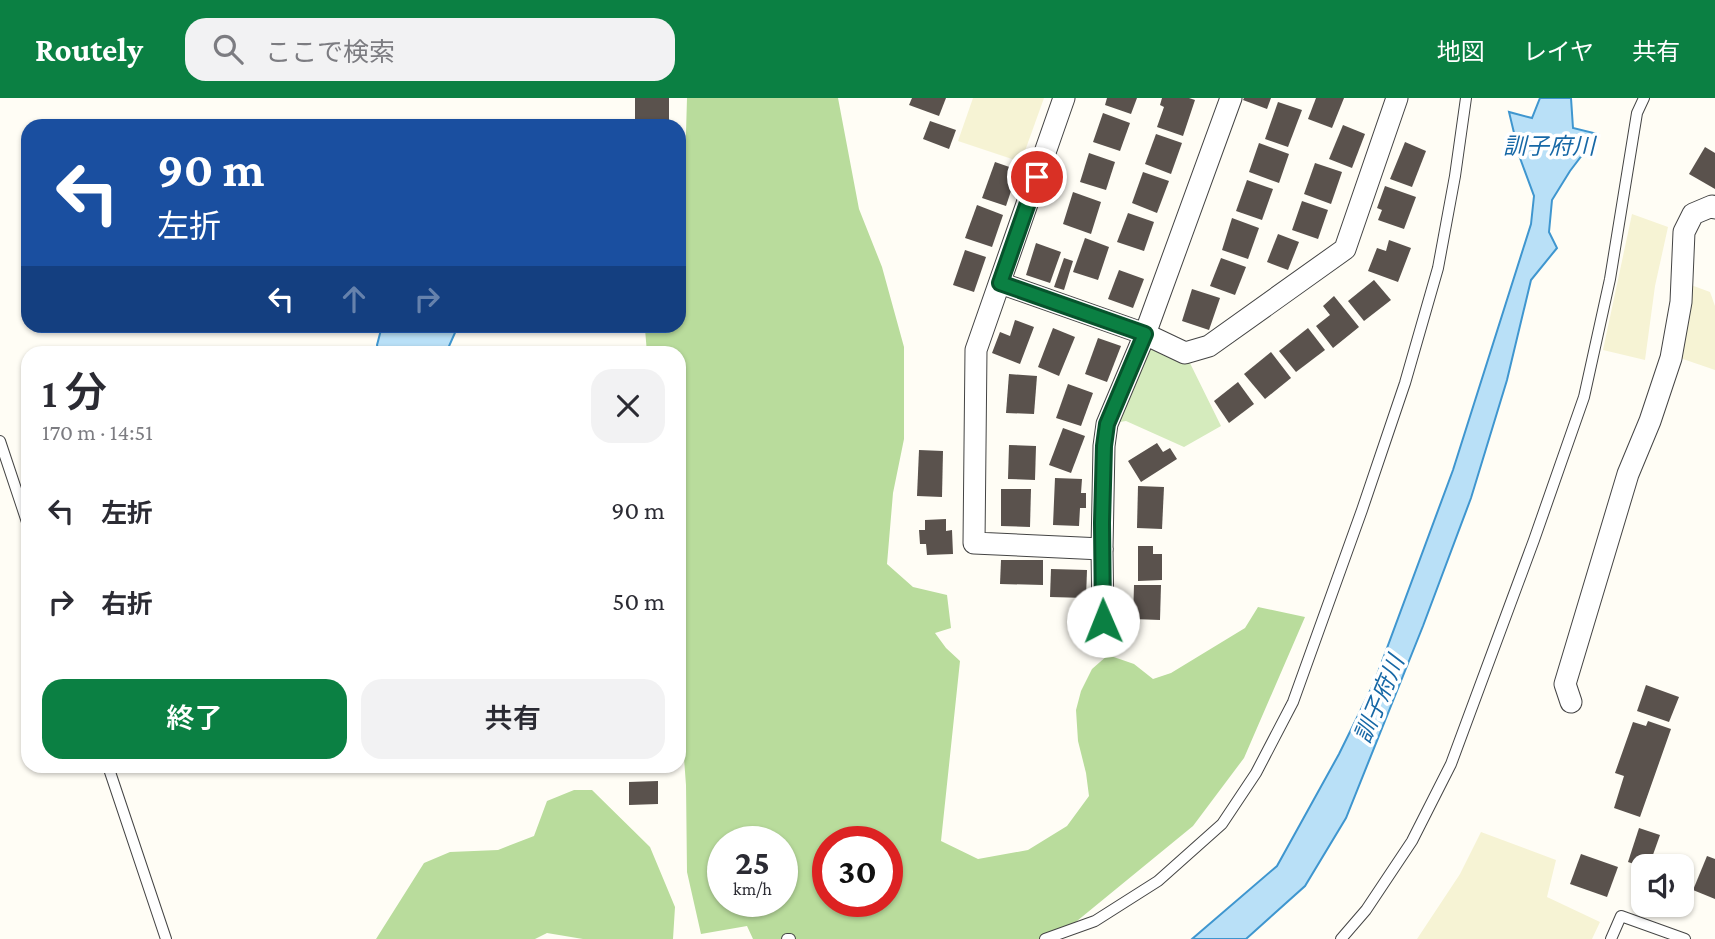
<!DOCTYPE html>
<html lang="ja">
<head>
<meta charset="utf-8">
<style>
	:root { --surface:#fff; --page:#f2f2f3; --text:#2b2b33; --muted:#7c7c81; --accent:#0b8043 }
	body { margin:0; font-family:"Crimson Pro","Noto Sans JP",serif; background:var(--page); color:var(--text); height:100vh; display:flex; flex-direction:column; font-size:26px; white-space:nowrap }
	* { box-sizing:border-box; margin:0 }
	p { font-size:23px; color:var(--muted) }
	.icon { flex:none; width:38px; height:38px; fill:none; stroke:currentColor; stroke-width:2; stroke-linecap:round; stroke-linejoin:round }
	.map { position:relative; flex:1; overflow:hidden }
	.sheet { position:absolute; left:21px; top:248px; width:665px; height:427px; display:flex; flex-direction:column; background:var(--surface); border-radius:21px; box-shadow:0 2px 5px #0004 }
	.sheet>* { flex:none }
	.top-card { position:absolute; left:21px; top:21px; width:665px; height:214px; border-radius:21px; box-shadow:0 2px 5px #0004; background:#1a4fa0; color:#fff; overflow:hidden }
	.tools { position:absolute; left:1631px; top:756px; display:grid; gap:14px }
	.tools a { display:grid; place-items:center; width:63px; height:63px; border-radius:14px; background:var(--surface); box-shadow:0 2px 5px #0004; font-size:35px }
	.speed { position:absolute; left:707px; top:728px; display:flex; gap:14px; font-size:35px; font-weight:700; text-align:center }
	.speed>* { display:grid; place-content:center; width:91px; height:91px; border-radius:50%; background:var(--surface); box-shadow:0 2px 5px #0004; line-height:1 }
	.speed small { font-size:18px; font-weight:400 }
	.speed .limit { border:10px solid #d22; background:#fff; color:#111 }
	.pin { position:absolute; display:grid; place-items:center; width:60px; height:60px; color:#fff; margin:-30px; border:4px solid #fff; border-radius:50%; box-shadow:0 2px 7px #0007 }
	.me { position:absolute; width:77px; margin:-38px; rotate:359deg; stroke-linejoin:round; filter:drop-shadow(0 0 5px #0008) }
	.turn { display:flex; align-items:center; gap:24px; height:147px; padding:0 21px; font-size:32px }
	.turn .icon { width:91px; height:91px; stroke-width:2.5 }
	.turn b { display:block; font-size:49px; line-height:60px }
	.lanes { display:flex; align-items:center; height:66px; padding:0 21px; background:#0003; justify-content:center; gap:35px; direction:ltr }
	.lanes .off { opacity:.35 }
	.round { display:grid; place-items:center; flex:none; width:74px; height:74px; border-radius:21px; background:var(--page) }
	.summary { display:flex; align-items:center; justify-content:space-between; height:119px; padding:0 21px }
	h1 { font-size:42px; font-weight:600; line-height:52px }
	.primary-button { display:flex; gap:14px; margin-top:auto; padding:14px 21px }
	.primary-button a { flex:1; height:80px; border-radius:21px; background:var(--accent); color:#fff; font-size:28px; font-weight:600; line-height:80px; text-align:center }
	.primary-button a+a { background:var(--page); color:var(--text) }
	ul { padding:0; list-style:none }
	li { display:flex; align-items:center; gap:21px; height:91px; padding:0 21px }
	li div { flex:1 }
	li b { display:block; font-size:26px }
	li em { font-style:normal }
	header { display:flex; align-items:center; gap:42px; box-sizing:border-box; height:98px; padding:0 35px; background:var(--accent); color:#fff }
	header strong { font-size:33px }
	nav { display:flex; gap:38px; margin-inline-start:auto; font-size:24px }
	.search { width:490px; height:63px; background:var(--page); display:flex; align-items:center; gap:18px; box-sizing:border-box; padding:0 24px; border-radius:21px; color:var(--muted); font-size:26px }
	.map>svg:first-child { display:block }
	.farmland { fill:#f6f3d4 }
	.green { fill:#d5ebbd }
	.forest { fill:#b9dc9c; fill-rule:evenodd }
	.water { fill:#b9e0f7; stroke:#3f96cf; stroke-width:2 }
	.building { fill:#5a524d }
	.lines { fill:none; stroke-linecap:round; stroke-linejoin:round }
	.service-casing { stroke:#444; stroke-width:12 }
	.minor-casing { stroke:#444; stroke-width:23 }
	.service { stroke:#fff; stroke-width:10 }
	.minor { stroke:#fff; stroke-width:21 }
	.route-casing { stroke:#07532c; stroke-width:18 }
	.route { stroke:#0b8043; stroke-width:12 }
	.labels { text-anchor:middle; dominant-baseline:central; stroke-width:7; stroke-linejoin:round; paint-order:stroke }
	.water-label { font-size:23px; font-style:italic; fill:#1768a6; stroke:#fff }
</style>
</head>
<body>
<header>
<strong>Routely</strong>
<div class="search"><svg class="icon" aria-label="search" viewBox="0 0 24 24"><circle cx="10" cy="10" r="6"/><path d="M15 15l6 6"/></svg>ここで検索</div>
<nav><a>地図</a><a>レイヤ</a><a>共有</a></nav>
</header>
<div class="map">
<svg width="1715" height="841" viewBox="0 0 1715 841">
	<rect width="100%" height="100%" fill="#fffdf5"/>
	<g class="farmland">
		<polygon points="973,0 1044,0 1021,64 958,43"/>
		<polygon points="1632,116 1668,129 1655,188 1645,262 1603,252"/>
		<polygon points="1691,187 1710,194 1715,208 1715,272 1680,260"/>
		<polygon points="1481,734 1556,762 1547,799 1600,824 1592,841 1417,841 1460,776"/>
	</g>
	<polygon class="green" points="1145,236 1185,255 1221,328 1184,349 1126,323 1107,326"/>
	<g class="forest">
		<path d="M687,0H838L859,111L882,169L904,249V341L893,395L887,466L913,489L947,497L951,530L935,535L946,550L960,563L941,743L978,761L1028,752L1067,728L1089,698L1086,675L1078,643L1076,612L1081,593L1092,571L1108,557L1134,566L1153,581L1171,575L1245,530L1258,509L1305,519L1244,660L1193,728L1055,841H753L747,828L701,836L687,774L686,687L679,593V256L647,255L645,231L646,228H679V114L684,105ZM723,744H782V803H723ZM828,744H887V803H828Z"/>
		<polygon points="574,692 592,692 650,749 675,809 673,841 583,841 547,835 535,841 376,841 424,765 450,754 498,752 534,738 547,703"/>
	</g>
	<g class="water">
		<polygon points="1540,0 1571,0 1573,30 1598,36 1570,73 1552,102 1549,134 1557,150 1531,182 1507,282 1471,400 1423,528 1346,720 1305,788 1246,841 1192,841 1277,768 1339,656 1374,585 1453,372 1531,126 1534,98 1520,60 1509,14 1532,20"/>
		<polygon points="382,228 458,228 446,255 379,255 377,247"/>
	</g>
	<g class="building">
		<rect x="635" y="0" width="34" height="28"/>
		<polygon points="912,0 946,0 939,18 909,7"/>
		<polygon points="1107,0 1137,0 1131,16 1105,7"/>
		<polygon points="1162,0 1189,0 1195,2 1183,38 1157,29 1164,9 1160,7"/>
		<polygon points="1244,0 1271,0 1267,11 1243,2"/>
		<polygon points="1316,0 1344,0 1332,30 1308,21"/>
		<polygon points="1278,4 1302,12 1288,49 1265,41"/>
		<polygon points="1103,15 1130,25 1120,53 1093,44"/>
		<polygon points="930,23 956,32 949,51 923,41"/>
		<polygon points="1343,27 1365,36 1352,70 1329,61"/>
		<polygon points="1156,36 1182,45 1171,76 1145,66"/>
		<polygon points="1405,44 1426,53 1412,89 1390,81"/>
		<polygon points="1259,45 1289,56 1279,85 1249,74"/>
		<polygon points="1705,49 1715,55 1715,91 1689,76"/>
		<polygon points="1089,55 1115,64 1106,92 1080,84"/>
		<polygon points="995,64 1018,72 1006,108 982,100"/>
		<polygon points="1315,65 1342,74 1331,106 1304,96"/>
		<polygon points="1143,74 1169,83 1157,115 1132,105"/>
		<polygon points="1247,82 1273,91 1262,122 1236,113"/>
		<polygon points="1385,88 1416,99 1404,131 1378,122 1382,112 1377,110"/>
		<polygon points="1073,94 1101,104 1091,136 1063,126"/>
		<polygon points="1302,103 1328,112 1318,141 1292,132"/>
		<polygon points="977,107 1003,117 992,149 965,140"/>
		<polygon points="1128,115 1154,124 1144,153 1117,144"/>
		<polygon points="1232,120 1259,130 1248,161 1222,152"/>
		<polygon points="1278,136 1299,144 1288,172 1267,164"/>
		<polygon points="1085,140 1109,149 1098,182 1073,174"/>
		<polygon points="1389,142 1411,150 1398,184 1368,173 1377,150 1386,153"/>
		<polygon points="1036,145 1061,154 1050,185 1026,177"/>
		<polygon points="965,152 986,159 974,194 953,187"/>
		<polygon points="1064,160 1073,163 1064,192 1054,189"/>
		<polygon points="1221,160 1246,169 1235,197 1210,188"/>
		<polygon points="1119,172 1144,181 1133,210 1108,201"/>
		<polygon points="1374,182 1391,202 1364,223 1348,203"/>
		<polygon points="1192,191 1220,200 1209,232 1182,223"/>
		<polygon points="1334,198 1359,229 1333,250 1316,228 1330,217 1323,208"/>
		<polygon points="1015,222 1034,229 1020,266 992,255 1000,234 1010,238"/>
		<polygon points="1053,230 1075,239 1059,278 1038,269"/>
		<polygon points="1308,230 1325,252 1296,274 1279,253"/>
		<polygon points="1098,240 1121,248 1107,284 1085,276"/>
		<polygon points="1271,254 1291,280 1265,301 1244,276"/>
		<polygon points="1009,276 1037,278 1034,316 1006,315"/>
		<polygon points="1238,284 1254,306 1229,325 1214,303"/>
		<polygon points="1068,286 1093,295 1081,328 1056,320"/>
		<polygon points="1063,330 1085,338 1071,375 1049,367"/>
		<polygon points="1157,345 1163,354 1170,350 1177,361 1141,384 1128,363"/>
		<polygon points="1009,347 1036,348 1035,382 1008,381"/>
		<polygon points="919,352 943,353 942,399 917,398"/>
		<polygon points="1055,380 1082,381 1081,395 1086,395 1086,410 1080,410 1079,428 1053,427"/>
		<polygon points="1138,388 1164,389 1162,431 1137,430"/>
		<polygon points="1001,391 1031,391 1030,429 1001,428"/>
		<polygon points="946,421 946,433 952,432 953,456 927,457 926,446 920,446 919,432 925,432 925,422"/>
		<polygon points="1138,448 1153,448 1153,456 1162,456 1162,482 1138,483"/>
		<polygon points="1001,462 1043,462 1043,487 1000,486"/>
		<polygon points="1051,471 1087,472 1086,500 1050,499"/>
		<polygon points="1134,487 1161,487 1160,522 1133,521"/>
		<polygon points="1646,587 1679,599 1669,624 1637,613"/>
		<polygon points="1648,623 1671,631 1640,719 1614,710 1624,678 1615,675 1633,624 1646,628"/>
		<polygon points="658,683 658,706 629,707 629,684"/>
		<polygon points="1639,730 1660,737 1649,768 1643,769 1628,764"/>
		<polygon points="1581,756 1618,769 1607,799 1570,786"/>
		<polygon points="1707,758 1715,761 1715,801 1693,792"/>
	</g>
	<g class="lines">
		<defs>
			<g id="service">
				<polyline points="0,343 28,427"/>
				<polyline points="108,668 166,841"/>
				<polyline points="787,841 790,841"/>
				<polyline points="1045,841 1095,823 1158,783 1222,726 1256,675 1293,604 1362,412 1405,285 1438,170 1455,78 1466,0"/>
				<polyline points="1341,841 1366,812 1412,743 1451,666 1534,442 1584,299 1610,181 1637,15 1644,0"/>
				<polyline points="1611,841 1621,818 1685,841"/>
			</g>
			<g id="minor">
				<polyline points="1064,0 976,252 974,445 1102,451"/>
				<polyline points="1000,185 1145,236 1185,255 1209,248 1345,151 1397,0"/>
				<polyline points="1103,523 1102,451 1104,348 1107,326 1145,236 1231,0"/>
				<polyline points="1571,604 1565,586 1628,376 1650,323 1671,260 1681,204 1684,134 1693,116 1712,108 1715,110"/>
			</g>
		</defs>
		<use href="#service" class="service-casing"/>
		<use href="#minor" class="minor-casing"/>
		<use href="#service" class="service"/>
		<use href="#minor" class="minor"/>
	</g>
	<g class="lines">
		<defs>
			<polyline id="route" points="1037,79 1000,185 1145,236 1107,326 1104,348 1102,425 1103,523"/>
		</defs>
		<use href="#route" class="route-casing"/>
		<use href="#route" class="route"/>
	</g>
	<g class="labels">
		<g class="water-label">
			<text x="1549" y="48">訓子府川</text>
			<text transform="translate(1379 601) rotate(-67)">訓子府川</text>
		</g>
	</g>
</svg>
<div class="tools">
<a><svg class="icon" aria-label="sound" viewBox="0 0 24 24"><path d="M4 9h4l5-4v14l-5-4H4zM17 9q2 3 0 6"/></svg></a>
</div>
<div class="speed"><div>25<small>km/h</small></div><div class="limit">30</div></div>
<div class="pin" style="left:1037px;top:79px;background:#d93025"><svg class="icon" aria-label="arrive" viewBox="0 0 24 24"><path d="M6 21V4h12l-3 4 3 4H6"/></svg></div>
<svg class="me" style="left:1103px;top:523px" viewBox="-20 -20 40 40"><circle r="19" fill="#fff"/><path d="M0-13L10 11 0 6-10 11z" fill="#0b8043"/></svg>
<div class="top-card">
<div class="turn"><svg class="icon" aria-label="left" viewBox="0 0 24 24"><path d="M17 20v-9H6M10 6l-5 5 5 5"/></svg><div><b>90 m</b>左折</div></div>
<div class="lanes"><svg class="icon" aria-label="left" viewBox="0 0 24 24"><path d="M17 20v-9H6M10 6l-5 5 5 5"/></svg><svg class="icon off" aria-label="ahead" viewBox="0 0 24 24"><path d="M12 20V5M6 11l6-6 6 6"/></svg><svg class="icon off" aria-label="right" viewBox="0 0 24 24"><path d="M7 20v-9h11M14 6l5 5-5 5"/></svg></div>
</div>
<section class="sheet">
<div class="summary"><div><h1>1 分</h1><p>170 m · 14:51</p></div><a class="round"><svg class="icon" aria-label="close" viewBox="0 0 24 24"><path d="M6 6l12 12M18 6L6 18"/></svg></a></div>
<ul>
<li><svg class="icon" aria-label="left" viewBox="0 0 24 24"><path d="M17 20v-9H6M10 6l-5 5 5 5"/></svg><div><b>左折</b></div><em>90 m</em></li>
<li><svg class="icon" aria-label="right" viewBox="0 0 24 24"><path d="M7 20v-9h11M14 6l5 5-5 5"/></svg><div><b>右折</b></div><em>50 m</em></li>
</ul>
<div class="primary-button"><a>終了</a><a>共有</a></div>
</section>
</div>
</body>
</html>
